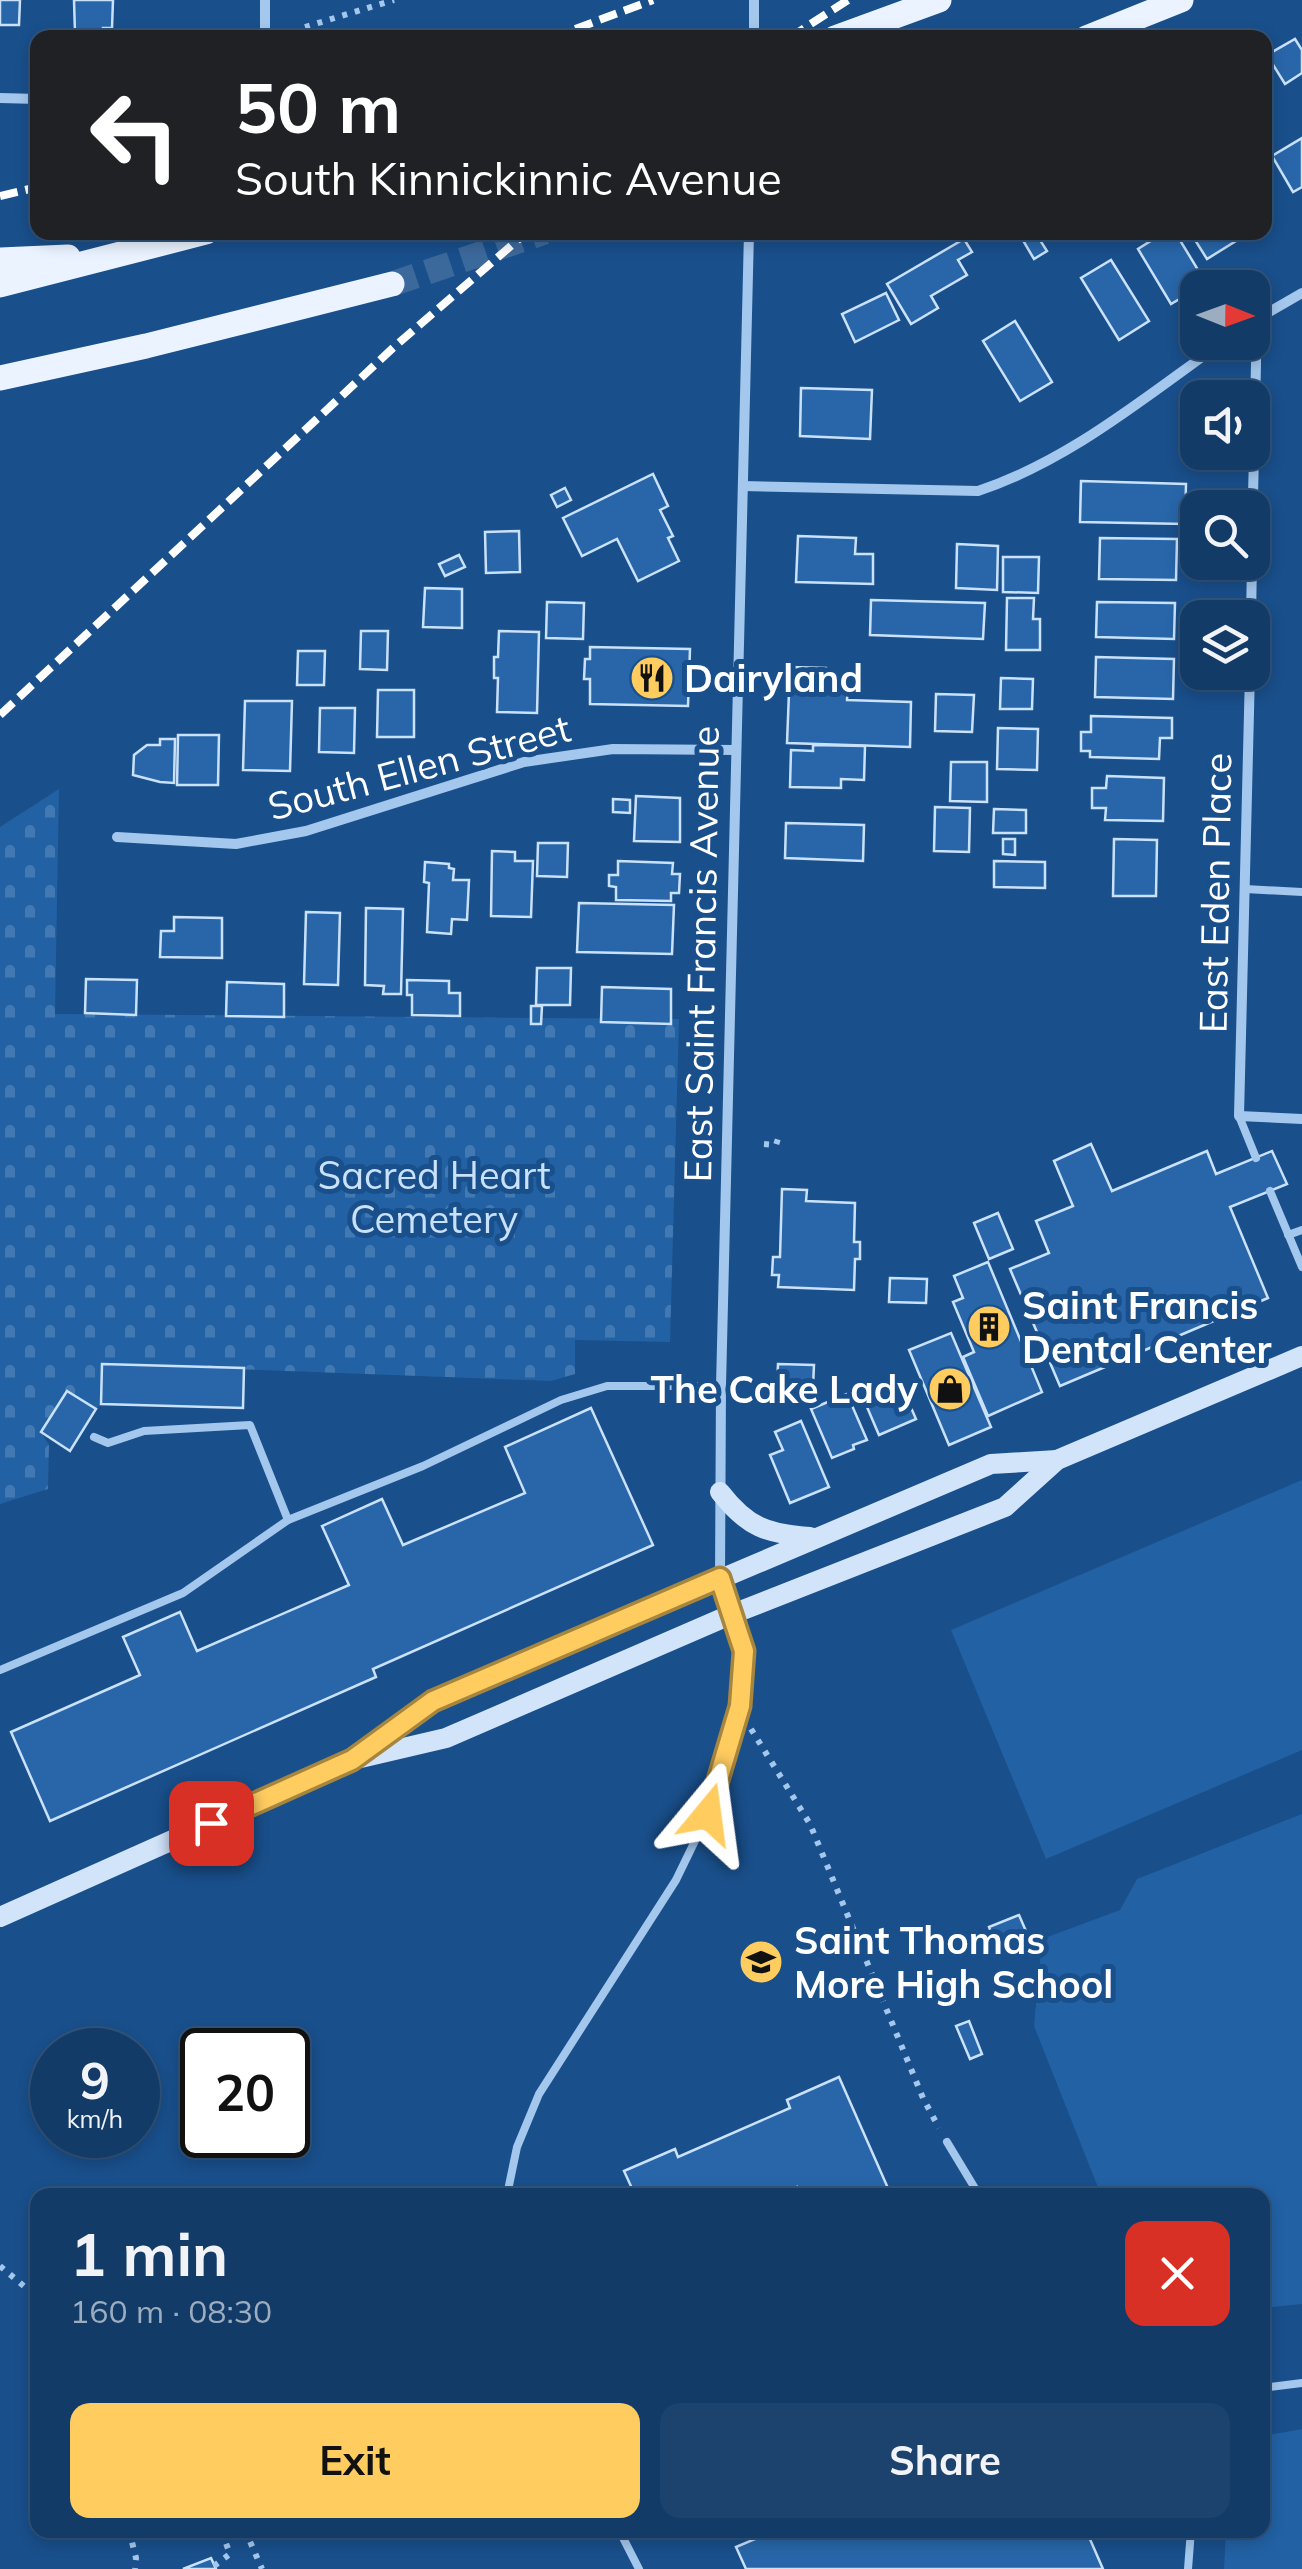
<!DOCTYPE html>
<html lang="en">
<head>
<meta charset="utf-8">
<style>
	:root { --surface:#133b68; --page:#1c426e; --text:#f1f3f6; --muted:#9dadc0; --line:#32557c; --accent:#ffcc60 }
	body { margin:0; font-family:Mulish,sans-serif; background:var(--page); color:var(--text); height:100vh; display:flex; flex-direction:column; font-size:38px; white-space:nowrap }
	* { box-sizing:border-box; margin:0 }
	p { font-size:32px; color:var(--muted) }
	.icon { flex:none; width:55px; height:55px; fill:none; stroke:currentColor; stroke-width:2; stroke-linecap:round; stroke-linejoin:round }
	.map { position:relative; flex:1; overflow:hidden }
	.panel { position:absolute; left:30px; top:2188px; width:1240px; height:350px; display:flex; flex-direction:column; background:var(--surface); border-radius:20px; box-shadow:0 5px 15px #0003,0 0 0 2px var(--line) }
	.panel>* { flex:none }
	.hud { position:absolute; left:30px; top:30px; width:1242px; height:210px; border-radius:20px; box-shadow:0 5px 15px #0003,0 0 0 2px var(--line); background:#202124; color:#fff; overflow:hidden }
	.needle { width:65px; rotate:91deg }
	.controls { position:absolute; left:1180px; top:270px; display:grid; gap:20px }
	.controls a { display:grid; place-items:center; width:90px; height:90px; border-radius:20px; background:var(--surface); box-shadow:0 5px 15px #0003,0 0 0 2px var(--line); font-size:50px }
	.speed { position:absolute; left:30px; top:2028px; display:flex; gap:20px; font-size:50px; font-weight:700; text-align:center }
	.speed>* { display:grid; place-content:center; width:130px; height:130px; border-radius:50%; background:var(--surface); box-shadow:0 5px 15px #0003,0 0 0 2px var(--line); line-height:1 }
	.speed small { font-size:25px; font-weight:400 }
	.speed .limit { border:5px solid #111; border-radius:15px; background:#fff; color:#111 }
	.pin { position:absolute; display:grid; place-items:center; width:85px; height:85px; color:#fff; margin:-42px; border-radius:20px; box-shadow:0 5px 15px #0006 }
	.me { position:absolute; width:110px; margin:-55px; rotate:16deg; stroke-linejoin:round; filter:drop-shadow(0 0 8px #0008) }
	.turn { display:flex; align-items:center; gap:35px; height:210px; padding:0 40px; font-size:45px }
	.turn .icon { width:130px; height:130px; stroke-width:2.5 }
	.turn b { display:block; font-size:70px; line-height:85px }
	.round { display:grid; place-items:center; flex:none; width:105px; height:105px; border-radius:20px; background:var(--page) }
	.head { display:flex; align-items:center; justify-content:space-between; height:170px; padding:0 40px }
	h1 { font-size:60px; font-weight:700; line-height:75px }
	.primary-button { display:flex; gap:20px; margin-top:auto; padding:20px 40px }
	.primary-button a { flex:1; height:115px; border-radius:20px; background:var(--accent); color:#111; font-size:40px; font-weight:700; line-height:115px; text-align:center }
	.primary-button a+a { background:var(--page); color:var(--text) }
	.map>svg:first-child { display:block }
	.cemetery { fill:url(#cemetery-stones) }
	.pitch { fill:#2261a4 }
	.building { fill:#2866a9; stroke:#c9e1fa; stroke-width:2.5 }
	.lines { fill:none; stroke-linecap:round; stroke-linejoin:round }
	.primary-tunnel { stroke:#3c699c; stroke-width:25; stroke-dasharray:25 12; stroke-linecap:butt }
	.path { stroke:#a4c7ed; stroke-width:6; stroke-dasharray:5 8; stroke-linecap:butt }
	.service { stroke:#a4c7ed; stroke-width:8 }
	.minor { stroke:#a4c7ed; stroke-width:10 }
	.secondary { stroke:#d1e4fa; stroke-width:20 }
	.primary { stroke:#eaf3ff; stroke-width:25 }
	.rail { stroke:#fff; stroke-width:8; stroke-dasharray:18 8; stroke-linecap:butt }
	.route-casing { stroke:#a6853e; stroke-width:25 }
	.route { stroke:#ffcc60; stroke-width:18 }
	.labels { text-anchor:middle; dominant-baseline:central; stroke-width:10; stroke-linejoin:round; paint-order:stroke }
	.poi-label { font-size:38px; font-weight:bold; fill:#fff; stroke:#194f8b; text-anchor:start }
	.street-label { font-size:38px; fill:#fff; stroke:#194f8b }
	.park-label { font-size:38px; fill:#c9e1fa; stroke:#194f8b }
</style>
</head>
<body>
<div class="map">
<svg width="1302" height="2569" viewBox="0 0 1302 2569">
	<defs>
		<pattern id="cemetery-stones" width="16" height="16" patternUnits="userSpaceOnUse" patternTransform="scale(2.5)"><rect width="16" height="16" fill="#2261a4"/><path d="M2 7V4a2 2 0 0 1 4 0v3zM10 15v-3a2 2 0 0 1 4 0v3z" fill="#4379b2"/></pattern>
	</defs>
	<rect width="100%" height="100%" fill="#194f8b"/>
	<polygon class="cemetery" points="59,789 55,1014 679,1019 670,1342 575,1340 575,1374 551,1381 103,1364 101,1404 96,1409 67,1392 41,1432 49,1445 48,1489 0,1504 0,827"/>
	<g class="pitch">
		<polygon points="1302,1480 1302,1750 1046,1859 951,1630"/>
		<polygon points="1302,1814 1302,2304 1263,2308 1262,2195 1101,2195 1034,2026 1042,1939 1120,1910 1137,1879"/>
		<polygon points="1302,2429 1302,2569 1224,2569 1226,2530 1262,2530 1263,2436"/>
	</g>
	<g class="building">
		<polygon points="0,0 20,0 19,25 0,25"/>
		<polygon points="74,0 113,0 112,28 103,28 103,33 75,33"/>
		<polygon points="1295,39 1302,50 1302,73 1285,84 1267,55"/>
		<polygon points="1302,138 1302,187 1293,192 1272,156"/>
		<polygon points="1018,232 1046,232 1038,237 1047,251 1034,259"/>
		<polygon points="1165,232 1175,232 1206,283 1171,304 1138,249"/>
		<polygon points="1190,232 1242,232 1244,236 1207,259"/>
		<polygon points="964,239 972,252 958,260 967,275 931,296 938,308 911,324 887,284"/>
		<polygon points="1111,260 1149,321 1119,340 1081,278"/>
		<polygon points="886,293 899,320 855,342 842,314"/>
		<polygon points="1015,321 1052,382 1020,401 983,341"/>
		<polygon points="801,388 872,390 870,439 800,436"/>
		<polygon points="653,474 668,506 660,510 673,536 668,538 679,561 638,581 617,539 582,556 563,518"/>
		<polygon points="1081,481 1186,484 1185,524 1080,522"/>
		<polygon points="565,488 571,500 557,507 551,495"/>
		<polygon points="519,531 520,572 486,573 485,532"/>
		<polygon points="798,536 856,538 855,554 873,554 873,584 796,582"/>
		<polygon points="1100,538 1177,539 1176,580 1099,579"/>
		<polygon points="957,544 998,546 997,590 956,588"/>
		<polygon points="459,555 465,567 445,576 439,564"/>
		<polygon points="1003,557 1039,557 1038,593 1003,592"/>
		<polygon points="425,588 462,589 462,628 423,627"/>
		<polygon points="1007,598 1034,598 1033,619 1040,619 1040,650 1006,650"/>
		<polygon points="871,600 985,603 983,639 870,635"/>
		<polygon points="547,602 584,603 583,639 546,638"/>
		<polygon points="1097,602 1175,603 1174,639 1096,637"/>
		<polygon points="361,631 388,631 387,670 360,669"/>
		<polygon points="499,631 539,632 537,713 497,712 498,678 494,678 494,657 498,657"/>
		<polygon points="590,647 690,649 688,706 590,704 590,679 584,679 585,659 590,659"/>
		<polygon points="298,651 325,651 324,685 297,685"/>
		<polygon points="1096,657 1174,659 1173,699 1095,697"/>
		<polygon points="790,667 826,668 826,684 848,684 847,700 911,702 910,747 787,743"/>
		<polygon points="1001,678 1033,679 1032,709 1000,709"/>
		<polygon points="378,690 414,690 414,737 377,737"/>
		<polygon points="936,694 974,695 972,732 935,731"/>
		<polygon points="245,701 292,701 290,771 243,770"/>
		<polygon points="320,708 355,708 354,753 319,752"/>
		<polygon points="1091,716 1172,718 1172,738 1160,738 1159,759 1090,757 1090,751 1081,751 1081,732 1091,732"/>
		<polygon points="998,728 1038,729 1037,770 997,769"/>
		<polygon points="178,735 219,735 218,785 177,785"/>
		<polygon points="160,739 175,739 174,783 160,782 133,775 134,755 147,745 160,745"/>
		<polygon points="813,745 865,746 864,780 841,779 841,788 790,787 791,750 813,751"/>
		<polygon points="951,762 987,762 987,802 950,801"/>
		<polygon points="1107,776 1164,778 1163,821 1105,820 1106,808 1092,808 1092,788 1106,788"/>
		<polygon points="636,796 680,798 680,842 634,841"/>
		<polygon points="613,799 630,800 630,813 613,812"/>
		<polygon points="935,807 970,808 969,852 934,851"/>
		<polygon points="994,809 1026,810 1026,833 993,833"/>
		<polygon points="786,823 864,825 863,861 785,858"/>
		<polygon points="1003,839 1015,839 1015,855 1003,854"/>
		<polygon points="1114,839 1157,840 1156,896 1113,896"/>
		<polygon points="538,843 568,843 567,877 537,876"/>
		<polygon points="492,851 515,852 515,861 533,861 531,917 491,916"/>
		<polygon points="618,861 673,863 672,874 680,874 679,893 671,893 671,901 616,900 616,887 609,886 609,875 618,875"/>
		<polygon points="994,861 1045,862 1045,888 994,887"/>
		<polygon points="425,862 449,864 449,868 454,869 453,880 469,880 467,920 452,919 451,934 427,932 429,883 424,882"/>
		<polygon points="579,903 674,905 672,954 577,952"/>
		<polygon points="366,908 403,909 401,994 383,994 384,986 365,985"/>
		<polygon points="306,912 340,913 338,985 304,984"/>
		<polygon points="174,917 222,918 222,958 160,957 161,931 174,931"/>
		<polygon points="537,968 571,968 570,1005 536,1005"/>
		<polygon points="86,979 137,980 136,1015 85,1013"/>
		<polygon points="407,980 449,981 449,993 460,993 460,1016 412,1015 412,995 407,995"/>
		<polygon points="227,982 284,984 284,1017 226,1016"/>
		<polygon points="602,987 671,989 671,1024 601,1022"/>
		<polygon points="531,1006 542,1006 541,1024 531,1024"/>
		<polygon points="1091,1144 1112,1191 1207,1151 1216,1174 1272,1151 1287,1184 1230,1207 1268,1298 1060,1386 1010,1269 1049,1253 1036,1221 1073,1206 1054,1161"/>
		<polygon points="782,1189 807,1190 806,1201 855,1203 854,1242 860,1242 860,1259 855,1259 854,1290 778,1287 779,1275 772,1275 773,1257 780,1257"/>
		<polygon points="998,1213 1013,1249 989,1259 974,1223"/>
		<polygon points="988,1262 1042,1392 988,1416 963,1357 974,1352 953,1302 963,1298 954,1276"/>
		<polygon points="890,1278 927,1279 926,1303 889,1302"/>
		<polygon points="951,1333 991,1427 949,1445 909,1350"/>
		<polygon points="102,1364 244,1368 243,1408 101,1404"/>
		<polygon points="778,1364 814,1365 813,1387 777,1385"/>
		<polygon points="898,1378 916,1419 879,1435 861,1393"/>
		<polygon points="67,1391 96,1409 70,1451 41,1432"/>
		<polygon points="847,1394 867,1440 853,1445 854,1449 832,1458 811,1409"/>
		<polygon points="591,1408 653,1545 373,1669 376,1677 50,1821 11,1732 140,1675 123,1637 180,1612 197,1651 349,1585 322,1526 382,1499 403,1545 525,1493 505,1447"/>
		<polygon points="801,1421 829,1487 790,1503 770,1455 783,1450 775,1432"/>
		<polygon points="1019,1915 1029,1938 998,1951 989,1927"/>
		<polygon points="969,2021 982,2054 970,2059 956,2026"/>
		<polygon points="839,2077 891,2195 801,2195 797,2187 780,2195 635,2195 624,2171 675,2149 678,2157 790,2108 787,2100"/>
		<polygon points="751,2530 1086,2530 1103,2569 746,2569 736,2547 755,2539"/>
		<polygon points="211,2558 216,2569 183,2569"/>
	</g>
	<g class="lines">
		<polyline class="primary-tunnel" points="392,284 545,232"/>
		<g class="path">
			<polyline points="305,27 394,0"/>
			<polyline points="764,1144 776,1145 780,1132"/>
			<polyline points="751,1729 810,1824 923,2098 939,2128"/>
			<polyline points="0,2266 38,2298"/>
			<polyline points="129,2530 136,2558 135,2569"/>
			<polyline points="245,2530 262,2569"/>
			<polyline points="214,2566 230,2554 221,2530 235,2530"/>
		</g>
		<g class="service">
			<polyline points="1245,889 1302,892"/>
			<polyline points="1239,1116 1256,1158"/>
			<polyline points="1270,1191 1302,1267"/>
			<polyline points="1288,1235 1302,1230"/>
			<polyline points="94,1437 108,1443 144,1431 250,1425 288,1520"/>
			<polyline points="0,1670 183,1593 288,1520 423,1466 561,1400 607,1386 721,1386"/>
			<polyline points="947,2142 979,2195"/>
			<polyline points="507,2195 517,2147 539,2094 676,1880 708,1814 740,1706 744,1651 730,1615"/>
			<polyline points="1262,2388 1302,2383"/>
			<polyline points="619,2530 639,2569"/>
			<polyline points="1188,2569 1191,2530"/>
		</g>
		<g class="minor">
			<polyline points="265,38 265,0"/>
			<polyline points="754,38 754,0"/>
			<polyline points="0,98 38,99"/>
			<polyline points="1252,322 1302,293"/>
			<path d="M743,486L978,491C1069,461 1145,397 1223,342"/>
			<polyline points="1252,542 1257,319"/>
			<polyline points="1251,618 1252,562"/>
			<polyline points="1250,672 1239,1116 1302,1119"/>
			<polyline points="117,837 236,844 306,831 524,762 613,749 736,750"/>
			<polyline points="730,1615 720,1579 721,1386 749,232"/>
		</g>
		<g class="secondary">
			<path d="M720,1492C747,1527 767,1534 810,1537"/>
			<polyline points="362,1753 433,1701 817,1538 991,1464 1057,1460"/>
			<polyline points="0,1917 352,1760 446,1738 730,1615 1005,1507 1057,1460 1302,1356"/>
		</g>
		<g class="primary">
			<polyline points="835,38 939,0"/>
			<polyline points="1086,38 1181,0"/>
			<polyline points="0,260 68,257"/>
			<polyline points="0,285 206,232"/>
			<polyline points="0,378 146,346 392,284"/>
		</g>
		<g class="rail">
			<polyline points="551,38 653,0"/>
			<polyline points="789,38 848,0"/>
			<polyline points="0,196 38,187"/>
			<polyline points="0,715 394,347 527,232"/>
		</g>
	</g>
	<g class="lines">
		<defs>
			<polyline id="route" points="211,1823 352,1760 433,1701 720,1578 744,1651 740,1706 708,1814"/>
		</defs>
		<use href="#route" class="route-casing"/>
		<use href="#route" class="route"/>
	</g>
	<defs>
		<symbol id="restaurant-disc" viewBox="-11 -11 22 22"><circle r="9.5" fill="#ffcc60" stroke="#194f8b"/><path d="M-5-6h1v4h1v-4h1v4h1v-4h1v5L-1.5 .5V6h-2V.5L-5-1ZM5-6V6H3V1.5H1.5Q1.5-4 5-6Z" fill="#111"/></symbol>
		<symbol id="building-disc" viewBox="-11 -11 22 22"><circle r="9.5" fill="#ffcc60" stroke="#194f8b"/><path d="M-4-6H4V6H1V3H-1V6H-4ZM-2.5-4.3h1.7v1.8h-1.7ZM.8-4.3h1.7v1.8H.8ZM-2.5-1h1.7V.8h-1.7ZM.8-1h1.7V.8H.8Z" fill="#111"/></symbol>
		<symbol id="shop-disc" viewBox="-11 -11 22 22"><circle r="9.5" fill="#ffcc60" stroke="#194f8b"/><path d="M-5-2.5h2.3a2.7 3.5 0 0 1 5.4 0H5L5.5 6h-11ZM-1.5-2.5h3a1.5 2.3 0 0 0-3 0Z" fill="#111"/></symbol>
		<symbol id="school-disc" viewBox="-11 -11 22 22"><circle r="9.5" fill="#ffcc60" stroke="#194f8b"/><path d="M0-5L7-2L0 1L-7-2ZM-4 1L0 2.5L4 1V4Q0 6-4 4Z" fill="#111"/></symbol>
	</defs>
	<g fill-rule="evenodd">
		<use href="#restaurant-disc" x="627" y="653" width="50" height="50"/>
		<use href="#building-disc" x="964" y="1302" width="50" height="50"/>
		<use href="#shop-disc" x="925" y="1364" width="50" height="50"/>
		<use href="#school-disc" x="736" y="1937" width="50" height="50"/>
	</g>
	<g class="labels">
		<g class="poi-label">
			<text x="684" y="678">Dairyland</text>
			<text x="1022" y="1305">Saint Francis<tspan x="1022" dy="44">Dental Center</tspan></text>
			<text x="918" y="1389" text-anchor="end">The Cake Lady</text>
			<text x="794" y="1940">Saint Thomas<tspan x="794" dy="44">More High School</tspan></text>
		</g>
		<g class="street-label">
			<text transform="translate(419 767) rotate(-15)">South Ellen Street</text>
			<text transform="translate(1215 893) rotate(-89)">East Eden Place</text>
			<text transform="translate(701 954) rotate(-89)">East Saint Francis Avenue</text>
		</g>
		<g class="park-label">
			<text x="434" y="1175">Sacred Heart<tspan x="434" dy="44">Cemetery</tspan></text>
		</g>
	</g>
</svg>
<div class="controls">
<a><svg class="needle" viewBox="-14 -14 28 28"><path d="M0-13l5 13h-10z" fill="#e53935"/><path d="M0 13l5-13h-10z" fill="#9dadc0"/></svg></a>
<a><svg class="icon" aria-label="sound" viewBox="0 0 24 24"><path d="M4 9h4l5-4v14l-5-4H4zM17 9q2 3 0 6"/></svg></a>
<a><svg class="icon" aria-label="search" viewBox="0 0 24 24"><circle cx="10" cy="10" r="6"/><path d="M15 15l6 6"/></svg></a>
<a><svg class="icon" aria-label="layers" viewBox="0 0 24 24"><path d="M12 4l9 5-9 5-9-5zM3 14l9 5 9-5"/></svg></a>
</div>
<div class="speed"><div>9<small>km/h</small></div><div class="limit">20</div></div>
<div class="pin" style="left:211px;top:1823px;background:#d93025"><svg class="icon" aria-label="arrive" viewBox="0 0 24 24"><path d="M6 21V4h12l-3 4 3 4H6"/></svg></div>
<svg class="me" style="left:708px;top:1814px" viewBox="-20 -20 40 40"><path d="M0-17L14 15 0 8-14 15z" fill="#ffcc60" stroke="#fff" stroke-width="4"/></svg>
<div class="hud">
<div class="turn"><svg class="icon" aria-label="left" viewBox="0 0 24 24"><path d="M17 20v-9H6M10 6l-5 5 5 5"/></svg><div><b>50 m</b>South Kinnickinnic Avenue</div></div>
</div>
<section class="panel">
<div class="head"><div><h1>1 min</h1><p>160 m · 08:30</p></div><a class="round" style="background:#d93025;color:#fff"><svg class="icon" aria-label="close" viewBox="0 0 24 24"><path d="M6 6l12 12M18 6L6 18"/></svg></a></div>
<div class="primary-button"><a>Exit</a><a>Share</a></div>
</section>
</div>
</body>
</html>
